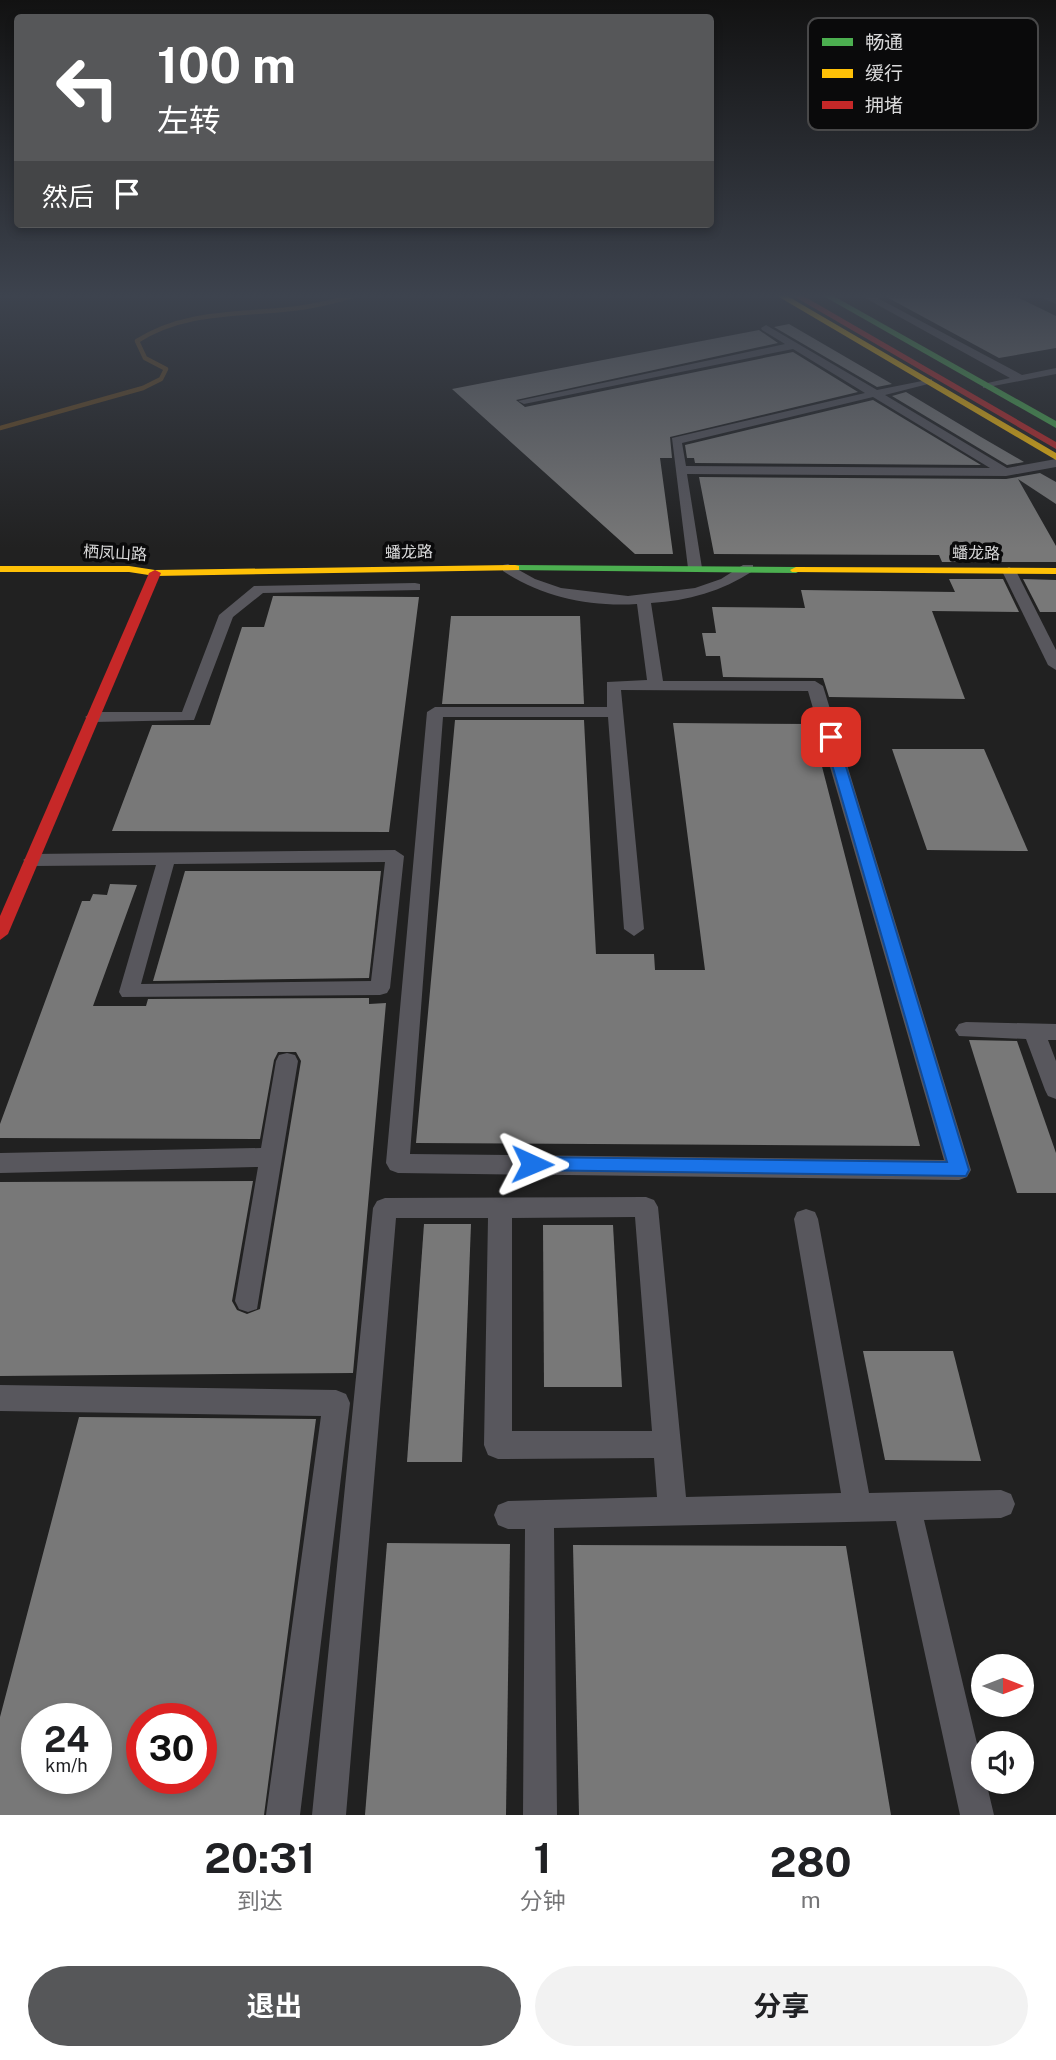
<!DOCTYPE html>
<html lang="zh">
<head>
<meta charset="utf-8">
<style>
	:root { --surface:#fff; --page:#f2f2f2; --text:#202124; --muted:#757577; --accent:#565759 }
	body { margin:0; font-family:"Public Sans","Noto Sans SC",sans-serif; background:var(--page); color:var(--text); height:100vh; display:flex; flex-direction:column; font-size:26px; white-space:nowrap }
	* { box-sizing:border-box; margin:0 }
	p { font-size:23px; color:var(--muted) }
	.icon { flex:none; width:38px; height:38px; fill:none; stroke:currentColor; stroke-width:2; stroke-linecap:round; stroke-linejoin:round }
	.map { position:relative; height:1815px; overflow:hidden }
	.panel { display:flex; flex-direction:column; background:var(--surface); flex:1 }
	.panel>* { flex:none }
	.banner { position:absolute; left:14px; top:14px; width:700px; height:214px; border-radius:7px; box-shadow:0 4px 10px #0003; background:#565759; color:#fff; overflow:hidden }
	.needle { width:46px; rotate:90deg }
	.buttons { position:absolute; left:971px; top:1654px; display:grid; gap:14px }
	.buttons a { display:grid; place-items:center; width:63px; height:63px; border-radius:50%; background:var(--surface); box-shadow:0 4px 10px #0003; font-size:35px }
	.speed { position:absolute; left:21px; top:1703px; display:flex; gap:14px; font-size:35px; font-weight:700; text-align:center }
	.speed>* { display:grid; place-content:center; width:91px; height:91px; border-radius:50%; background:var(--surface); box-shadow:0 4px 10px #0003; line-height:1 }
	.speed small { font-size:18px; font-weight:400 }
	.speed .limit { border:10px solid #d22; background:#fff; color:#111 }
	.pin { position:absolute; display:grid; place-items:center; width:60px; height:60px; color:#fff; margin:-30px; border-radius:14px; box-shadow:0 4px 10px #0006 }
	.me { position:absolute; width:77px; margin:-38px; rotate:91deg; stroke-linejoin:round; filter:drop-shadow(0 0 5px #0008) }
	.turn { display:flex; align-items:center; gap:24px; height:147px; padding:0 28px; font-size:32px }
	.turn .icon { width:91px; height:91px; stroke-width:2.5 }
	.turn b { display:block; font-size:49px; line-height:60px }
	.then { display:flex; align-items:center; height:66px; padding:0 28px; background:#0003; gap:14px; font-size:26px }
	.eta { display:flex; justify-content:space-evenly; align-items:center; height:119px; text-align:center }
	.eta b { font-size:42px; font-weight:700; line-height:49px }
	.action { display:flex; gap:14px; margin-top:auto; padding:14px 28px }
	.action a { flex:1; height:80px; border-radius:42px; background:var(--accent); color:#fff; font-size:28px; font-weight:700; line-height:80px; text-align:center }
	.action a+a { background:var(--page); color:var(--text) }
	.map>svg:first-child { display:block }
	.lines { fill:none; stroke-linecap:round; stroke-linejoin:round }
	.stream { stroke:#694a1f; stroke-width:4.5 }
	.building { fill:#787878; fill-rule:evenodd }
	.street { fill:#58575d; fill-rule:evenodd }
	.fast { fill:#4caf50; fill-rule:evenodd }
	.slow { fill:#ffc107; fill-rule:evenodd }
	.jam { fill:#c62828; fill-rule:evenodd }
	.route { fill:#1a73e8; stroke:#114b97; stroke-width:2 }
	.labels { text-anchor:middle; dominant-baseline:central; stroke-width:7; stroke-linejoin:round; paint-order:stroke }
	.far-street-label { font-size:16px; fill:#dadadb; stroke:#0a0a0b }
	.key { fill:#0a0a0b; stroke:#484849; stroke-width:2 }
	.key-label { font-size:19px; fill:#dadadb }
</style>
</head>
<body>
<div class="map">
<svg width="1056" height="1815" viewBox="0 0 1056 1815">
	<rect width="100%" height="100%" fill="#212121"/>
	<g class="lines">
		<path class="stream" d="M0,428L143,388L161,379L166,369L145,358L137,341C184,311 236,315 290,309C313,307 336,301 359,294"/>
	</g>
	<g class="building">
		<polygon points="881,294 1011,294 1056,316 1056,348 999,358"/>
		<polygon points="789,324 892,384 877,387 774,327"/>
		<polygon points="759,330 778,343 516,400 525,407 793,352 858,392 670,437 672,458 660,458 673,554 635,554 452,389"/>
		<polygon points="906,392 981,437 1024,462 1007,465 892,396"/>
		<polygon points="873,400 981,465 695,463 694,458 687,458 685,445"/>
		<polygon points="1040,473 1056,482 1056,504 1018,479 1056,546 1056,562 942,562 939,555 714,554 699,477 1006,479"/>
		<polygon points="949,579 1003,579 1019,612 932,611 965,699 829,697 823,678 723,677 720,656 706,656 702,633 716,633 712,607 805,608 801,590 955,592"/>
		<polygon points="1023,579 1056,580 1056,612 1040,612"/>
		<polygon points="273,596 419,597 389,832 112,831 152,725 210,725 242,627 264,627"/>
		<polygon points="451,616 580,616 584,704 442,704"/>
		<polygon points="455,720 584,720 596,954 654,954 655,970 705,970 673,723 811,724 920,1146 416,1143"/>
		<polygon points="892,749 984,749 1028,851 927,850"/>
		<polygon points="185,871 381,871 369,978 153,981"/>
		<polygon points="110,884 137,885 93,1006 146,1006 148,999 369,998 369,1004 386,1003 353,1373 0,1376 0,1182 253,1181 232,1301 237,1310 247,1314 260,1309 301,1061 296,1052 278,1052 274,1060 260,1139 0,1138 0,1124 82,901 90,901 93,894 107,895"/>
		<polygon points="969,1040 1017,1041 1056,1153 1056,1193 1017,1193"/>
		<polygon points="424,1224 471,1224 462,1462 407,1462"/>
		<polygon points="543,1225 613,1225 622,1387 544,1387"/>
		<polygon points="863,1351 953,1351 981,1461 885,1460"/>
		<path d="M79,1417L316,1419L264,1815H0V1717ZM37,1718H96V1778H37ZM142,1718H201V1778H142Z"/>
		<polygon points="387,1543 510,1544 506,1815 365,1815"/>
		<polygon points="573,1545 846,1546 891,1815 579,1815"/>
	</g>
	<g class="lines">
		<g class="street">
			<polygon points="858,294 870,294 1022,375 1056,368 1056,374 983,388 983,384 1010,378"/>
			<polygon points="1036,294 1056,297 1056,304 1038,296"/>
			<path d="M766,325L877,390L932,379V383L885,395L1007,468L1056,459V467L1006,476L687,474L702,568L695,572L688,568L672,438L865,393L793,349L524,404L518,401L785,344L762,330L761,328ZM873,397L990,468L686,466L682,443Z"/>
			<path d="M508,564L535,579L561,588L628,596L695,588L721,579L743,565H753V571C722,591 688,601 651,603L663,681H815L823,686L971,1170L967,1177L959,1180L398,1173L390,1170L386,1163L427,712L435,707H607V682L647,680L637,604C590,607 542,597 503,571V565ZM621,690L808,691L944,1160L410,1154L443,717H608L624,929L634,936L644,929Z"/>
			<polygon points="1009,567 1016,571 1056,650 1056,670 1048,665 1002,571"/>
			<polygon points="415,583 420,584 420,590 263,593 233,617 194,720 93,722 85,717 93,712 182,712 219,615 254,586"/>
			<path d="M395,850L404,856L390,988L387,993L380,995L122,997L119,992L156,865L32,866L23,860L32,854ZM385,862L371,981L141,984L174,864Z"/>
			<polygon points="966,1022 1056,1024 1056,1040 1048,1040 1056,1061 1056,1099 1048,1096 1045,1090 1026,1039 959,1036 955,1030 959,1024"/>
			<polygon points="287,1053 295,1055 298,1061 257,1309 248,1312 239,1309 235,1301 258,1167 0,1173 0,1153 261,1148 276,1061 279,1055"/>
			<path d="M646,1197L654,1200L658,1207L686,1497L841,1493L794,1219L797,1212L806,1209L815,1212L818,1219L869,1493L1001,1490L1011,1494L1015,1504L1011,1514L1001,1518L924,1520L994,1815H960L896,1521L554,1528L557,1815H523L525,1529H508L498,1525L494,1515L498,1505L508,1501L657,1497L654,1458L498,1459L488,1455L484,1445L488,1218H396L346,1815H312L373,1208L377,1201L385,1198ZM635,1217L652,1431H512V1218Z"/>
			<polygon points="0,1385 336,1390 346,1394 350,1403 300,1815 266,1815 321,1416 0,1411"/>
		</g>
		<g class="fast">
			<polygon points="820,294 830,294 1056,421 1056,428"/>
			<polygon points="515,565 796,567 802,570 796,573 511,570 511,566"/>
		</g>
		<g class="slow">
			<polygon points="774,294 784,294 1056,453 1056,460"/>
			<polygon points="515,565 519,566 519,570 155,576 129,572 0,572 0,566 129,566 155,570"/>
			<polygon points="796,567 1056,568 1056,574 792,572 790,570"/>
		</g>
		<g class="jam">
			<polygon points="790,294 800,294 1056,442 1056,449"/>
			<polygon points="155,570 161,573 8,934 0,940 0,916 149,573"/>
		</g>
	</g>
	<linearGradient id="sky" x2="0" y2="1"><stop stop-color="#121212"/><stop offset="0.54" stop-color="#3d434e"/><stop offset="1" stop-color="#3d434e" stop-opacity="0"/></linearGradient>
	<rect width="1056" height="548" fill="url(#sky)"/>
	<polygon class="route" points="831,732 837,737 969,1170 966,1176 525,1170 522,1164 525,1159 532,1157 947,1162 824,737"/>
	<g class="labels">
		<g class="far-street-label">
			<text transform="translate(409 552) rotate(-1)">蟠龙路</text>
			<text transform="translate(115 553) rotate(3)">栖凤山路</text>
			<text transform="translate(976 553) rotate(1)">蟠龙路</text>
		</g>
	</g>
	<rect x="808" y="18" width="230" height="112" rx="10" class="key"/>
	<rect x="822" y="38" width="31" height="8" fill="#4caf50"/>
	<rect x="822" y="69" width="31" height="9" fill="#ffc107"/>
	<rect x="822" y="101" width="31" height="8" fill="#c62828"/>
	<g class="key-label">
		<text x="865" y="49">畅通</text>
		<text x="865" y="80">缓行</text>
		<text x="865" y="112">拥堵</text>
	</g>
</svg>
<div class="buttons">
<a><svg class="needle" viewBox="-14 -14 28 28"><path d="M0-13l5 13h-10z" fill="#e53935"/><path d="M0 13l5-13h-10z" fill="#757577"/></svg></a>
<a><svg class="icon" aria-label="sound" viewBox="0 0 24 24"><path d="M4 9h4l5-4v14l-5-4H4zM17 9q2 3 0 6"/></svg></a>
</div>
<div class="speed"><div>24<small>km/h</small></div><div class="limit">30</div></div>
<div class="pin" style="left:831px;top:737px;background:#d93025"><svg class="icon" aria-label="arrive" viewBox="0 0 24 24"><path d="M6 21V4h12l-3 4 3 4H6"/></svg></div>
<svg class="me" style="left:532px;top:1164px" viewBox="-20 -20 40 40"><path d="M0-17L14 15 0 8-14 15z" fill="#1a73e8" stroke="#fff" stroke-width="4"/></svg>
<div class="banner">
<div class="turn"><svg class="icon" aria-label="left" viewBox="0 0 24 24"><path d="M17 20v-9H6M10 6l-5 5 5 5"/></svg><div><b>100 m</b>左转</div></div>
<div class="then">然后<svg class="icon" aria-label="arrive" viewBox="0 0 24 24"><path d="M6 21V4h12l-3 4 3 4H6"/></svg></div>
</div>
</div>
<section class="panel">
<div class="eta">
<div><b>20:31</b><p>到达</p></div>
<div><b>1</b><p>分钟</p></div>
<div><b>280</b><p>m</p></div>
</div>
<div class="action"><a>退出</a><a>分享</a></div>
</section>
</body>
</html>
